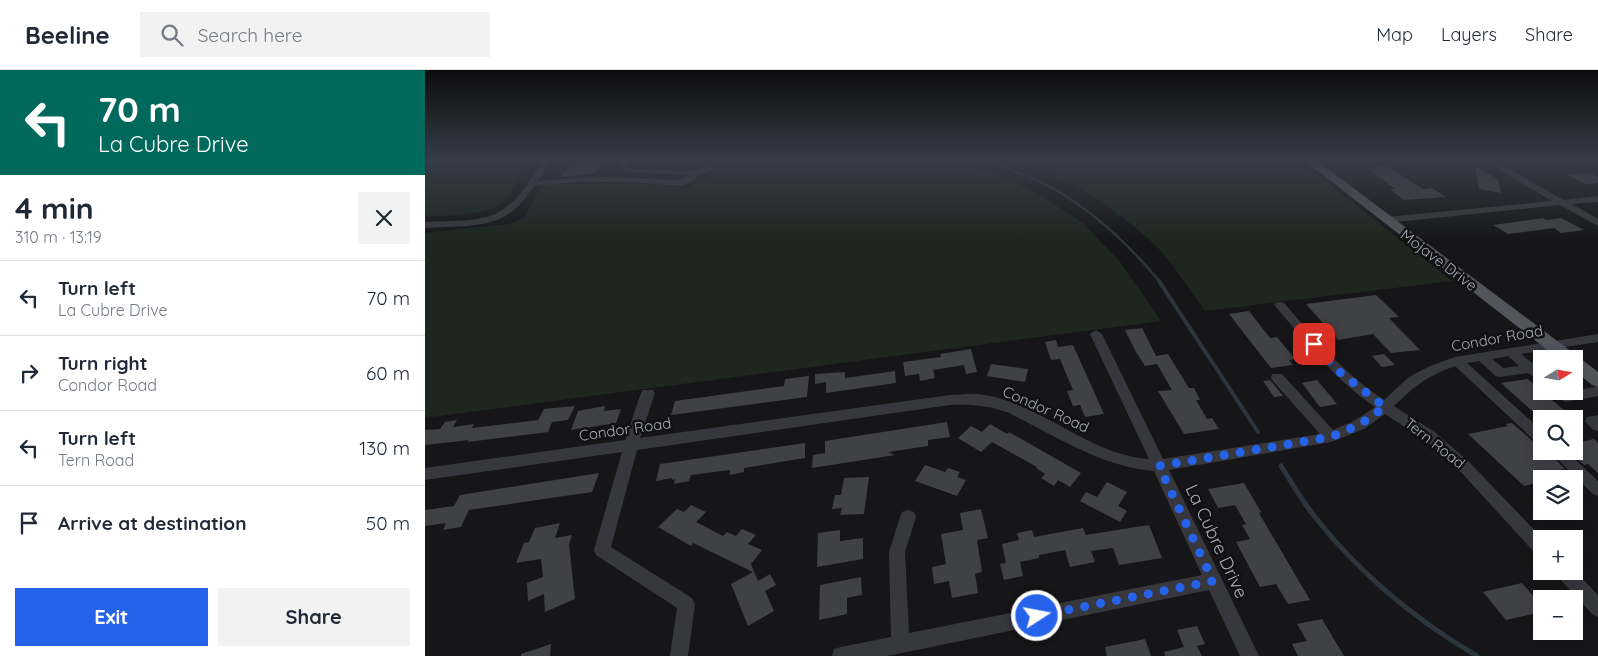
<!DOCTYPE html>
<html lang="en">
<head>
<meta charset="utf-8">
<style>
	:root { --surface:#fff; --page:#f2f2f3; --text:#1f2937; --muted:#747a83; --line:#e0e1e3; --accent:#2563eb }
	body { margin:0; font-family:Quicksand,sans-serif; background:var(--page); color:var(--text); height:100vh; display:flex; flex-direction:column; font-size:19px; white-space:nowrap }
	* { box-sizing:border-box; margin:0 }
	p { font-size:16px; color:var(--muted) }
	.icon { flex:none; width:28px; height:28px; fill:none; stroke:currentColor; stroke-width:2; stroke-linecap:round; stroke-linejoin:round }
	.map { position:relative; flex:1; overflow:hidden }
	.drawer { display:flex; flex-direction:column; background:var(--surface); width:425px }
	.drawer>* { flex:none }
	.top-card { background:#00695c; color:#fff; overflow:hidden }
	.needle { width:32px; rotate:79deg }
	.fabs { position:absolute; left:1108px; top:280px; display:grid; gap:10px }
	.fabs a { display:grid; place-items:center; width:50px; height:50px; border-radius:0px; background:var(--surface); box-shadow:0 5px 20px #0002; font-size:25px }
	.pin { position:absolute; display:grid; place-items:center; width:42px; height:42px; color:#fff; margin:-21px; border-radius:10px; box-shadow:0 2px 8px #0006 }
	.me { position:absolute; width:55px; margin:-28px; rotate:79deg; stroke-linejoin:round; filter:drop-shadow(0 0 4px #0008) }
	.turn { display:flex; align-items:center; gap:18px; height:105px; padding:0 15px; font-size:22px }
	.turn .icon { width:65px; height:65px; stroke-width:2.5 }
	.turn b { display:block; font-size:35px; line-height:42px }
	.round { display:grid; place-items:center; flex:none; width:52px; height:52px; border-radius:0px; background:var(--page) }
	.head { display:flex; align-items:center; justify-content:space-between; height:85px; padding:0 15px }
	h1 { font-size:30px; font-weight:800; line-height:38px }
	.primary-button { display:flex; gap:10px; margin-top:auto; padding:10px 15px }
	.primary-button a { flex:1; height:58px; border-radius:0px; background:var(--accent); color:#fff; font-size:20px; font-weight:800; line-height:58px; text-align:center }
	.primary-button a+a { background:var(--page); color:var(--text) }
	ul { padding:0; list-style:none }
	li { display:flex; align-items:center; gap:15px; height:75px; padding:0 15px; border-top:1px solid var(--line) }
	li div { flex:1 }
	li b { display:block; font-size:19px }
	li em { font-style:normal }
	header { display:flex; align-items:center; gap:30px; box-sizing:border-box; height:70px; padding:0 25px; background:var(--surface); border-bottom:1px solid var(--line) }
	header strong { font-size:24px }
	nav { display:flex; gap:28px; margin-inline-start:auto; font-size:18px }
	.search { width:350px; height:45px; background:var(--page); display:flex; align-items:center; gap:12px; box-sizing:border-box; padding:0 18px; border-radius:0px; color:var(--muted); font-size:19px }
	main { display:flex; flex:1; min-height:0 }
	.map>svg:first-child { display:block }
	.green { fill:#1e261f }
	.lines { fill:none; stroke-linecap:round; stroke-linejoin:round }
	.stream-far2 { stroke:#2c353c; stroke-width:2.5 }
	.stream-far1 { stroke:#2c353c; stroke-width:4 }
	.stream { stroke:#2c353c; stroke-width:5 }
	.building { fill:#404145 }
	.minor { fill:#37383d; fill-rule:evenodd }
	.major { fill:#53555c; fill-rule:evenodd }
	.route { stroke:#2563eb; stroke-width:9; stroke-dasharray:0 16.2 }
	.labels { text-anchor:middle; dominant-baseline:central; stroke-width:5; stroke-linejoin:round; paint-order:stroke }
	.street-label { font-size:15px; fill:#a8adb8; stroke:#111113 }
	.near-street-label { font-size:18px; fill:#a8adb8; stroke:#111113 }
</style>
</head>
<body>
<header>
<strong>Beeline</strong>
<div class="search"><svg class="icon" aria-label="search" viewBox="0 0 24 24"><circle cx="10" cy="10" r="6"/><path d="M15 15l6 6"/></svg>Search here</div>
<nav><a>Map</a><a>Layers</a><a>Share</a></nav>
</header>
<main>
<section class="drawer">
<div class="top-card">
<div class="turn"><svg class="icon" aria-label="left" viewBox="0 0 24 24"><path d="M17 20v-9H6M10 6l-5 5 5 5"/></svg><div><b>70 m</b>La Cubre Drive</div></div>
</div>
<div class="head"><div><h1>4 min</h1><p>310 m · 13:19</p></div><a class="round"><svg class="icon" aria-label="close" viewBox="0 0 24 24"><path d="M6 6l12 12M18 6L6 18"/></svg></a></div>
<ul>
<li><svg class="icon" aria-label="left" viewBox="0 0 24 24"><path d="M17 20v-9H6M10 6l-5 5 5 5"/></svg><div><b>Turn left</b><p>La Cubre Drive</p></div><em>70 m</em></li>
<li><svg class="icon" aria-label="right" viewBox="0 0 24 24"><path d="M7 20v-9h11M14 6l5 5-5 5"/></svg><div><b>Turn right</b><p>Condor Road</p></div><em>60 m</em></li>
<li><svg class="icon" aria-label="left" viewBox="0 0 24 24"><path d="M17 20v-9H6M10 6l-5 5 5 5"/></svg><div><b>Turn left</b><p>Tern Road</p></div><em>130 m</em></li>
<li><svg class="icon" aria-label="arrive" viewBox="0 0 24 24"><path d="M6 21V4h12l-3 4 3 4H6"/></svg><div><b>Arrive at destination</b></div><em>50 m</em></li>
</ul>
<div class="primary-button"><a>Exit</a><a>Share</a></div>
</section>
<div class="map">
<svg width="1173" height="586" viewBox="0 0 1173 586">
	<rect width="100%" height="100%" fill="#161618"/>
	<g class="green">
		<path d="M0,90H110L76,134C58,146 22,145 0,147Z"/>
		<polygon points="305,90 532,90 573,104 615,125 658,153 696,193 736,251 0,348 0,163 84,154 99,148 117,115 197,112 264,118"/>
		<path d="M594,90H874L1027,211L780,241C766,222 746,190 729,174C692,139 642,108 594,90Z"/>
	</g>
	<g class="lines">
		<path class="stream-far2" d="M559,90C582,100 609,107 631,120C670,143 706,177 735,212"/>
		<polyline class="stream-far1" points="734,211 833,362"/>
		<path class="stream" d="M856,396C867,413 877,431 890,447C934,503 991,550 1052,586"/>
	</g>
	<g class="building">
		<polygon points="148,90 178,90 169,104 136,107"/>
		<polygon points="962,96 998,119 1007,118 1021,127 979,130 965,119 970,119 943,98"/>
		<polygon points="1050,96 1073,109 1076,123 1054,119"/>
		<polygon points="1165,103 1173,107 1173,113 1160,114 1143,105"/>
		<polygon points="1118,148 1121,150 1136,148 1159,160 1136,163 1129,158 1083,164 1068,155"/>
		<polygon points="951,225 974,247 964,248 995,280 966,283 948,264 913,270 881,234"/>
		<polygon points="824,241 845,268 852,267 870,289 864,290 868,295 846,298 804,244"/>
		<polygon points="717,258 731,286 743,284 764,318 769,318 775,330 771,330 782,349 787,348 794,359 759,364 733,321 747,320 732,294 720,296 711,282 700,260"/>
		<polygon points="631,270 633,277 648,275 679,344 660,347 655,335 648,336 642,321 648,320 635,289 626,290 620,272"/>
		<polygon points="546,279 552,302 541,304 539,295 508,300 510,308 495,311 494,304 480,306 478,292 516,287 515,284"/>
		<polygon points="959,284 970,295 957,297 947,286"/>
		<polygon points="566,294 603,299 600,312 562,306"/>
		<polygon points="470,301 471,313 401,323 401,312 390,314 390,304 420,302 420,308"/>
		<polygon points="384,306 382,327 246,345 250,331 359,316 360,309"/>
		<polygon points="1103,309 1116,321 1150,349 1116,349 1116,358 1107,349 1115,348 1076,313"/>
		<polygon points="845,310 846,311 858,326 849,327 838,311"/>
		<polygon points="892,310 912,334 895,337 877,313"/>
		<polygon points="150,336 143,350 127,352 123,362 42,372 44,370 0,375 0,360 15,359 20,352 32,350 28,357 49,354 47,358 113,350 119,339"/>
		<polygon points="180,336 179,341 196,339 191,353 146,360 153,341"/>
		<polygon points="522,352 525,367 503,370 503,376 463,382 470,385 387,398 388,385 400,383 400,371"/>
		<polygon points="1087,353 1110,373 1116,375 1116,381 1122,381 1140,399 1118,403 1123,409 1116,409 1116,412 1099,416 1043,364 1083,356 1080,354"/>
		<polygon points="565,354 582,364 584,362 656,403 645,417 633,410 629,416 616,408 620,404 611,398 612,397 567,372 556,382 533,368 546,356 557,362"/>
		<polygon points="1149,367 1155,372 1169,369 1173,373 1173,403 1163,394 1159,395 1144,381 1149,381"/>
		<polygon points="380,373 380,388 319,398 319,402 305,405 305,400 266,405 264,411 249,414 250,409 247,410 247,408 231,411 235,394"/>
		<polygon points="500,395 520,402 523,398 535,402 532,407 541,410 532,426 490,411"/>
		<polygon points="174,403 167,422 44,440 36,457 18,460 21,453 0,456 0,440 29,436 35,425"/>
		<polygon points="444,407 439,444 415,445 417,438 407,439 410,425 416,425 419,408"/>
		<polygon points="682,412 702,422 693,436 702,441 695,452 655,431 661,422 672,427"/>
		<polygon points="819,413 836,442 834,443 885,530 863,534 851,514 835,517 811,472 825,469 817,455 821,454 810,435 793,438 783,419"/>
		<polygon points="266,435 281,442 271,452 298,466 302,462 311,466 317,459 331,465 323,474 337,480 326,494 333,511 345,504 351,515 340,521 349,541 323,556 306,514 328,502 268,473 266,476 233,457 252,439 259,442"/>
		<polygon points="556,439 563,468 552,470 557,502 550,504 553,523 527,528 524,511 509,514 507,497 521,494 516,464 538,460 535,443"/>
		<polygon points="135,453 130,468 147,465 144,474 150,529 120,542 119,524 103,531 102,513 118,507 116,489 91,493 99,473 104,472 110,458"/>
		<polygon points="724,455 737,488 694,495 688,478 666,481 670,492 645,497 640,480 614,485 614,488 595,492 598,506 579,510 575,494 581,493 577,474 594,470 592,463 607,460 609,467 658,458 661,465"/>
		<polygon points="415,460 415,471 438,468 438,489 392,497 393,463"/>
		<polygon points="436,507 437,525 422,528 422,544 394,550 395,515"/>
		<polygon points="1097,513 1116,535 1116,542 1081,550 1058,522"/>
		<polygon points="897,549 919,586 873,586 867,574 882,571 872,554"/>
		<polygon points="772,556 780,574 772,576 777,586 740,586 739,582 759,577 752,560"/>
		<polygon points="720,569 726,586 682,586 680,577"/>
		<polygon points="126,574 125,586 96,586 96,584"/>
	</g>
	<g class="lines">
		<g class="minor">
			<path d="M119,90H127L113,111C152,107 191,106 231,109C242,109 256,113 264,105L202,102L194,98L195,90H203L204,98C220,98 256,103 271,100C282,98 288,90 300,90L288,100L273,105L269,111L256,116L201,112H154L109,116C102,126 95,136 85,143C63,159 27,156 0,158V152C25,150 59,154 80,138C97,126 107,107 119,90Z"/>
			<polygon points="1058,90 1068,90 1139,130 1173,126 1173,132 1147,134 1173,149 1173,156 1135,135 962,153 957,150 962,147 1127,131"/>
			<path d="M855,232L859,233C890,268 919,304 959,330L984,307L1005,296L1030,287L1173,264V272L1096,284L1116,300V311L1103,303L1075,307L1071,306L1054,291L1042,293L1116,360V373L1111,372L1030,296C1002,306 990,316 969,336L1011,363L1045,393L1118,469H1116V485L1110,483L1035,401L1001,371L960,344L939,359L906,372L744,400L834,586H815L784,520L462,586H407L409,579L416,577L466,567L464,482L475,447L477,442L483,440L489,442L491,447L480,482L484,563L777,505L729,401C677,397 630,366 584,343C561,335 549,334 525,335L212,380L186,477L267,528L270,534L263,586H245L252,538L171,485L169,480L197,382L0,410V398L200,370L216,323L218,320H228L230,323L215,368L525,325C534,325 543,323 552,324C614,330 662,385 724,389L665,264L671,260L677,264L738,389L895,364L847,310L846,307L847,304H857L908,360L929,351L950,337C910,310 882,273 851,237L849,235L851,233ZM1083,286L1094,296L1078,298L1067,289Z"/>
			<polygon points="1173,316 1173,326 1141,332 1136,330 1128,321 1144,322"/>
			<polygon points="1173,345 1173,361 1168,360 1160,351 1162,347"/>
			<polygon points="1124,381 1141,381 1173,411 1173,426 1168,424"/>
			<polygon points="1149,500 1173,525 1173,547 1167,544 1132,506 1130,501"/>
		</g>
		<polygon class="major" points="879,90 891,90 1155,288 1173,302 1173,317 1167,315 1149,300 1149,289 1134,289"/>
	</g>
	<linearGradient id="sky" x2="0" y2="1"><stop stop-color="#0c0c0d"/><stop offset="0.52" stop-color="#363c48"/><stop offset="1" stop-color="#363c48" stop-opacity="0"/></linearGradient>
	<rect width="1173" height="172" fill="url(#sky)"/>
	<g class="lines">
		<polyline class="route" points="612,546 788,511 734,396 906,367 934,355 960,337 912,300 889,274"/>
	</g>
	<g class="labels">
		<g class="street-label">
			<text transform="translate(1014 190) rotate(37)">Mojave Drive</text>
			<text transform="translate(1072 268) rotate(-10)">Condor Road</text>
			<text transform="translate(621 339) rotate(24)">Condor Road</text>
			<text transform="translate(200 359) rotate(-8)">Condor Road</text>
			<text transform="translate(1010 373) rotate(38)">Tern Road</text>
		</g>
		<g class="near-street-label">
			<text transform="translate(792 471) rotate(65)">La Cubre Drive</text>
		</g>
	</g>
</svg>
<div class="fabs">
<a><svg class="needle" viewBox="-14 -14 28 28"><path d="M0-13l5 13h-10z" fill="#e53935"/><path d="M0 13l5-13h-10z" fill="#747a83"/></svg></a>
<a><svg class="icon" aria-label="search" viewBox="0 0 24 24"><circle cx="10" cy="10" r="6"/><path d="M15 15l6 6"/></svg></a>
<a><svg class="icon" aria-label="layers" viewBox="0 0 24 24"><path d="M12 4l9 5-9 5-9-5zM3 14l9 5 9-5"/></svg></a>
<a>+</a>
<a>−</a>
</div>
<div class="pin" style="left:889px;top:274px;background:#d93025"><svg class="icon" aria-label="arrive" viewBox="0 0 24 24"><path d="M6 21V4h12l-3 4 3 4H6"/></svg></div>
<svg class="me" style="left:612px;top:546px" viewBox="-20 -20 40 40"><circle r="17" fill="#2563eb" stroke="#fff" stroke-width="3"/><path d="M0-11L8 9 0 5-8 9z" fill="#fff"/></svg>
</div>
</main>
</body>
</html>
